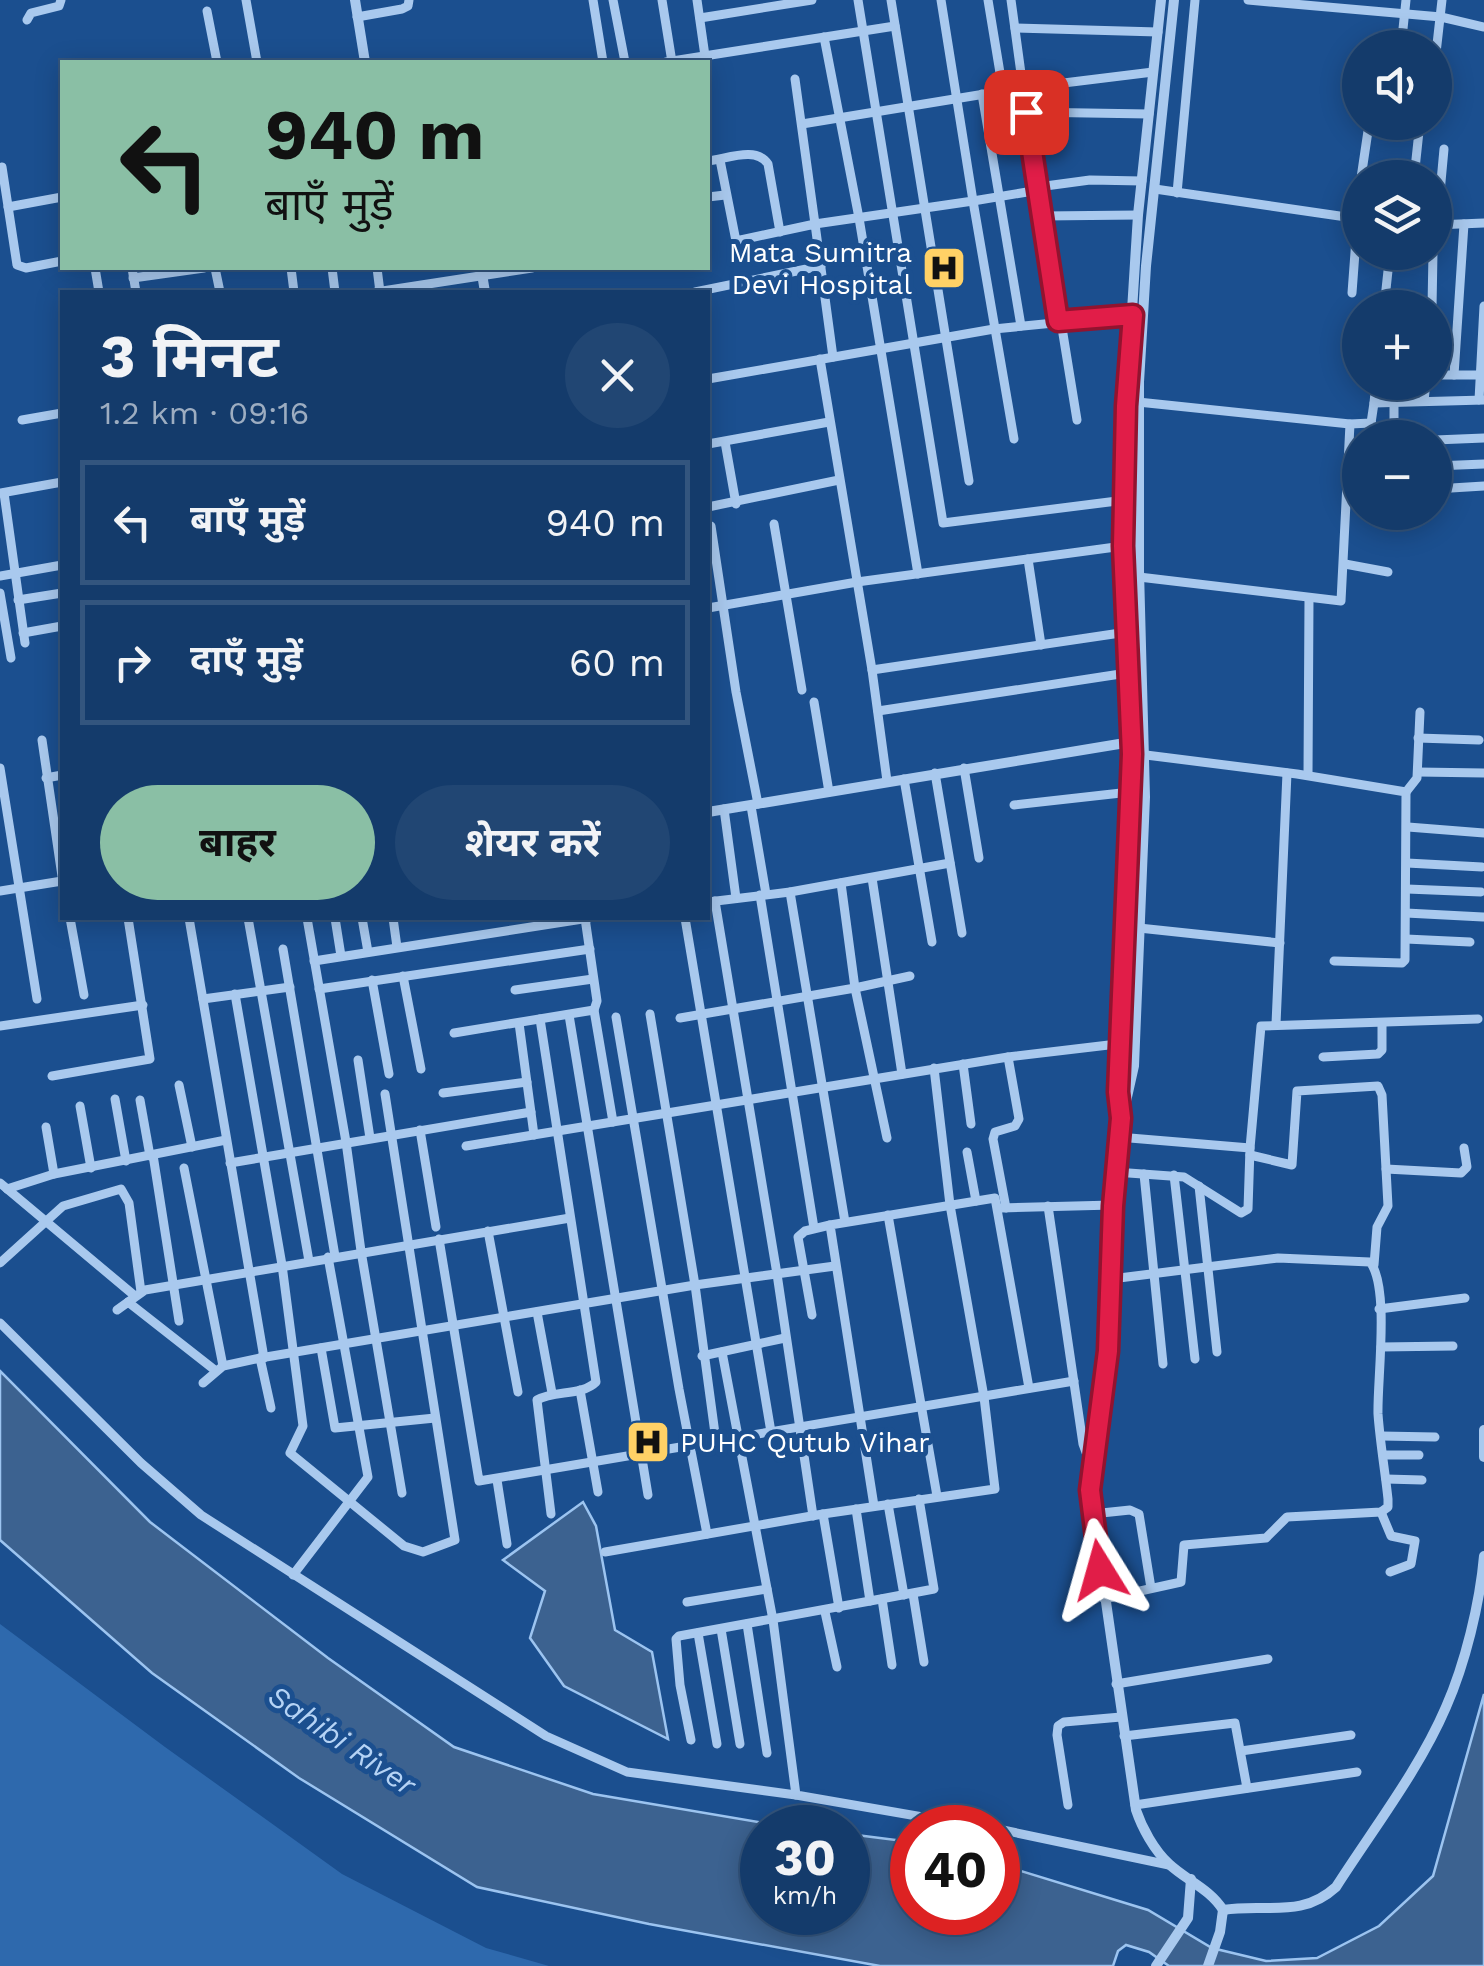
<!DOCTYPE html>
<html lang="hi">
<head>
<meta charset="utf-8">
<style>
	:root { --surface:#143b6b; --page:#214673; --text:#f1f3f6; --muted:#9dadc1; --line:#33557e; --accent:#8abfa5 }
	body { margin:0; font-family:"Work Sans","Noto Sans Devanagari",sans-serif; background:var(--page); color:var(--text); height:100vh; display:flex; flex-direction:column; font-size:38px; white-space:nowrap }
	* { box-sizing:border-box; margin:0 }
	p { font-size:32px; color:var(--muted) }
	.icon { flex:none; width:55px; height:55px; fill:none; stroke:currentColor; stroke-width:2; stroke-linecap:round; stroke-linejoin:round }
	.map { position:relative; flex:1; overflow:hidden }
	.sheet { position:absolute; left:60px; top:290px; width:650px; height:630px; display:flex; flex-direction:column; background:var(--surface); border-radius:0px; box-shadow:0 5px 25px #0003,0 0 0 2px var(--line) }
	.sheet>* { flex:none }
	.hud { position:absolute; left:60px; top:60px; width:650px; height:210px; border-radius:0px; box-shadow:0 5px 25px #0003,0 0 0 2px var(--line); background:#8abfa5; color:#111; overflow:hidden }
	.tools { position:absolute; left:1342px; top:30px; display:grid; gap:20px }
	.tools a { display:grid; place-items:center; width:110px; height:110px; border-radius:50%; background:var(--surface); box-shadow:0 5px 25px #0003,0 0 0 2px var(--line); font-size:50px }
	.speed { position:absolute; left:740px; top:1805px; display:flex; gap:20px; font-size:50px; font-weight:700; text-align:center }
	.speed>* { display:grid; place-content:center; width:130px; height:130px; border-radius:50%; background:var(--surface); box-shadow:0 5px 25px #0003,0 0 0 2px var(--line); line-height:1 }
	.speed small { font-size:25px; font-weight:400 }
	.speed .limit { border:15px solid #d22; background:#fff; color:#111 }
	.pin { position:absolute; display:grid; place-items:center; width:85px; height:85px; color:#fff; margin:-42px; border-radius:20px; box-shadow:0 5px 15px #0006 }
	.me { position:absolute; width:110px; margin:-55px; rotate:352deg; stroke-linejoin:round; filter:drop-shadow(0 0 8px #0008) }
	.turn { display:flex; align-items:center; gap:35px; height:210px; padding:0 40px; font-size:45px }
	.turn .icon { width:130px; height:130px; stroke-width:2.5 }
	.turn b { display:block; font-size:70px; line-height:85px }
	.round { display:grid; place-items:center; flex:none; width:105px; height:105px; border-radius:52px; background:var(--page) }
	.headline { display:flex; align-items:center; justify-content:space-between; height:170px; padding:0 40px }
	h1 { font-size:60px; font-weight:700; line-height:75px }
	.primary-button { display:flex; gap:20px; margin-top:auto; padding:20px 40px }
	.primary-button a { flex:1; height:115px; border-radius:60px; background:var(--accent); color:#111; font-size:40px; font-weight:700; line-height:115px; text-align:center }
	.primary-button a+a { background:var(--page); color:var(--text) }
	ul { padding:0; list-style:none }
	li { display:flex; align-items:center; gap:30px; height:125px; margin:0 20px 15px; padding:0 20px; border:5px solid var(--line); border-radius:0px }
	li div { flex:1 }
	li b { display:block; font-size:38px }
	li em { font-style:normal }
	.map>svg:first-child { display:block }
	.green { fill:#2e69ad }
	.water { fill:#3c6290; stroke:#9cc4f0; stroke-width:2.5 }
	.lines { fill:none; stroke-linecap:round; stroke-linejoin:round }
	.minor { stroke:#a9c9ee; stroke-width:9 }
	.tertiary { stroke:#a9c9ee; stroke-width:10 }
	.route-casing { stroke:#92132f; stroke-width:25 }
	.route { stroke:#e11d48; stroke-width:18 }
	.labels { text-anchor:middle; dominant-baseline:central; stroke-width:10; stroke-linejoin:round; paint-order:stroke }
	.poi-label { font-size:28px; fill:#fff; stroke:#1b4f8f; text-anchor:end }
	.water-label { font-size:30px; font-style:italic; fill:#b5d3f5; stroke:#1b4f8f }
</style>
</head>
<body>
<div class="map">
<svg width="1484" height="1966" viewBox="0 0 1484 1966">
	<rect width="100%" height="100%" fill="#1b4f8f"/>
	<polygon class="green" points="0,1624 165,1747 342,1874 486,1948 549,1966 0,1966"/>
	<g class="water">
		<polygon points="0,1371 150,1522 328,1658 454,1747 593,1794 787,1827 762,1828 762,1912 848,1912 848,1834 912,1842 912,1912 998,1912 998,1864 1148,1910 1212,1948 1266,1961 1317,1958 1379,1926 1433,1876 1484,1694 1484,1966 1169,1966 1149,1952 1126,1945 1118,1951 1113,1966 880,1966 649,1924 477,1887 299,1778 152,1673 0,1540"/>
		<polygon points="583,1502 596,1526 615,1630 652,1652 668,1739 564,1686 530,1638 545,1591 503,1560"/>
	</g>
	<g class="lines">
		<g class="minor">
			<polyline points="246,0 257,62"/>
			<polyline points="593,0 603,62"/>
			<polyline points="613,0 625,62"/>
			<polyline points="662,0 672,62"/>
			<polyline points="697,0 705,56"/>
			<polyline points="858,0 943,523 1125,500"/>
			<polyline points="891,0 969,481"/>
			<polyline points="988,0 1003,91 1023,88 1011,0"/>
			<polyline points="1248,0 1441,17 1484,27"/>
			<polyline points="207,11 217,62"/>
			<polyline points="357,17 402,9 408,6 409,0"/>
			<polyline points="700,18 812,0"/>
			<polyline points="27,20 31,13 59,6 61,0"/>
			<polyline points="1015,28 1158,32"/>
			<polyline points="824,37 859,218 918,574"/>
			<polyline points="1401,48 1406,0"/>
			<polyline points="666,62 895,26"/>
			<polyline points="1435,62 1442,0"/>
			<polyline points="795,79 815,224 973,201 941,0"/>
			<polyline points="982,94 1021,326"/>
			<polyline points="1026,112 1149,114"/>
			<polyline points="802,124 1003,91"/>
			<polyline points="720,160 736,241 815,224 833,357"/>
			<path d="M708,161C727,159 756,146 768,164L780,232"/>
			<polyline points="2,167 17,265 26,268 62,261"/>
			<polyline points="1361,178 1368,131"/>
			<polyline points="1414,178 1420,122"/>
			<polyline points="1038,187 1090,180 1142,181"/>
			<polyline points="1155,189 1360,219"/>
			<polyline points="1177,193 1195,0"/>
			<polyline points="708,197 725,195"/>
			<polyline points="8,207 62,197"/>
			<polyline points="1043,216 1138,215"/>
			<polyline points="1435,225 1484,223"/>
			<polyline points="1437,225 1444,149"/>
			<polyline points="95,268 99,292"/>
			<polyline points="132,268 136,292"/>
			<polyline points="215,268 220,292"/>
			<polyline points="291,268 294,292"/>
			<polyline points="332,268 335,292"/>
			<polyline points="377,268 380,292"/>
			<polyline points="133,278 204,268"/>
			<polyline points="376,292 532,268"/>
			<polyline points="695,292 821,266"/>
			<polyline points="1352,293 1360,185"/>
			<polyline points="1384,308 1390,252"/>
			<polyline points="1432,308 1433,252"/>
			<polyline points="820,359 872,670 887,781"/>
			<polyline points="1435,375 1480,375"/>
			<polyline points="1454,375 1464,224"/>
			<polyline points="708,379 994,329 1135,315"/>
			<polyline points="1376,382 1374,403 1484,400"/>
			<polyline points="1479,400 1484,306"/>
			<polyline points="1424,401 1426,382"/>
			<polyline points="1138,402 1350,424 1371,423 1374,403"/>
			<polyline points="1394,403 1394,438"/>
			<polyline points="22,420 62,413"/>
			<polyline points="1077,420 1023,88 1153,72"/>
			<polyline points="1371,423 1379,432 1394,434"/>
			<polyline points="1014,439 973,201 1039,190"/>
			<polyline points="1435,440 1484,438"/>
			<polyline points="725,442 736,504"/>
			<polyline points="708,444 829,422"/>
			<polyline points="1435,466 1484,464"/>
			<polyline points="1435,489 1484,486"/>
			<polyline points="1,493 62,482"/>
			<polyline points="4,493 25,643"/>
			<polyline points="708,507 839,480"/>
			<polyline points="774,524 802,690"/>
			<polyline points="711,526 736,692 758,804"/>
			<polyline points="1028,559 1041,645"/>
			<polyline points="1345,564 1388,572"/>
			<polyline points="0,576 62,565"/>
			<polyline points="1139,577 1341,601 1350,424"/>
			<polyline points="0,593 11,658"/>
			<polyline points="18,600 62,593"/>
			<polyline points="708,608 857,582 1123,546"/>
			<polyline points="23,633 62,626"/>
			<polyline points="872,670 1127,632"/>
			<polyline points="814,702 829,792"/>
			<polyline points="878,711 1127,673"/>
			<polyline points="1418,738 1479,740"/>
			<polyline points="42,740 62,876"/>
			<polyline points="1138,754 1297,774 1406,792 1405,960 1402,963 1334,961"/>
			<polyline points="0,768 37,999"/>
			<polyline points="964,768 979,858"/>
			<polyline points="1418,772 1484,773"/>
			<polyline points="935,773 962,933"/>
			<polyline points="1308,775 1309,599"/>
			<polyline points="46,778 62,775"/>
			<polyline points="904,779 932,942"/>
			<polyline points="1406,792 1417,778 1420,712"/>
			<polyline points="1014,805 1130,792"/>
			<polyline points="751,806 766,894"/>
			<polyline points="724,809 736,898"/>
			<polyline points="1408,827 1484,833"/>
			<polyline points="1407,863 1482,867"/>
			<polyline points="872,878 902,1074"/>
			<polyline points="841,883 855,988 910,976"/>
			<polyline points="1407,889 1481,892"/>
			<polyline points="0,891 62,881"/>
			<polyline points="790,892 845,1222"/>
			<polyline points="760,895 814,1228"/>
			<polyline points="715,901 777,1274 813,1516"/>
			<polyline points="708,902 790,892 950,863"/>
			<polyline points="1406,913 1483,917"/>
			<polyline points="70,918 84,995"/>
			<polyline points="189,918 264,1358"/>
			<polyline points="248,918 309,1261"/>
			<polyline points="307,918 346,1142 361,1251 402,1493"/>
			<polyline points="335,918 341,956"/>
			<polyline points="362,918 368,952"/>
			<polyline points="393,918 397,947"/>
			<polyline points="685,918 771,1432"/>
			<polyline points="1139,928 1280,943"/>
			<polyline points="1406,939 1470,942"/>
			<polyline points="283,949 335,1256"/>
			<polyline points="314,961 589,918"/>
			<polyline points="403,976 421,1069"/>
			<polyline points="372,980 389,1074"/>
			<polyline points="319,989 590,949"/>
			<polyline points="515,990 593,979"/>
			<polyline points="235,994 282,1265 303,1426 290,1453 404,1546 423,1552 455,1540 385,1094"/>
			<polyline points="203,999 290,987"/>
			<polyline points="594,1010 613,1122"/>
			<polyline points="650,1014 695,1285 716,1441 1074,1381"/>
			<polyline points="569,1015 648,1495"/>
			<polyline points="616,1017 679,1389 707,1534"/>
			<polyline points="680,1018 855,988 887,1138"/>
			<path d="M540,1019L596,1382C582,1396 554,1390 537,1400L551,1514"/>
			<polyline points="519,1023 534,1135"/>
			<polyline points="1276,1024 1287,773"/>
			<polyline points="0,1026 143,1005"/>
			<polyline points="454,1033 594,1010 597,1001 585,918"/>
			<polyline points="1323,1057 1378,1054 1382,1050 1382,1024"/>
			<polyline points="358,1060 370,1138"/>
			<polyline points="963,1064 971,1124"/>
			<polyline points="52,1076 150,1059 128,918"/>
			<polyline points="179,1085 192,1147"/>
			<polyline points="443,1093 527,1082"/>
			<polyline points="115,1099 126,1161"/>
			<polyline points="140,1100 150,1156"/>
			<polyline points="80,1106 91,1168"/>
			<polyline points="46,1127 54,1174"/>
			<polyline points="420,1130 436,1227"/>
			<polyline points="466,1146 1008,1057 1134,1042"/>
			<polyline points="1250,1148 1261,1026 1478,1019"/>
			<polyline points="967,1152 976,1201"/>
			<polyline points="153,1155 179,1321"/>
			<polyline points="1250,1155 1292,1165 1297,1091 1378,1086 1382,1095 1388,1206 1377,1227 1374,1265"/>
			<polyline points="230,1163 531,1112"/>
			<polyline points="184,1168 223,1366"/>
			<polyline points="1386,1169 1461,1173 1467,1167 1464,1148"/>
			<polyline points="1115,1172 1184,1177 1241,1213 1248,1209 1250,1148 1118,1137"/>
			<polyline points="1144,1174 1163,1364"/>
			<polyline points="1174,1175 1195,1359"/>
			<polyline points="0,1183 135,1296"/>
			<polyline points="1199,1186 1217,1352"/>
			<polyline points="7,1189 54,1174 226,1140"/>
			<polyline points="1048,1206 1083,1444 1092,1469"/>
			<polyline points="1001,1208 1113,1205"/>
			<polyline points="1006,1208 993,1139 995,1132 1015,1126 1019,1119 1008,1057"/>
			<polyline points="888,1215 937,1496"/>
			<polyline points="488,1231 518,1392"/>
			<polyline points="439,1239 479,1481 716,1441"/>
			<polyline points="0,1263 63,1206 121,1189 129,1203 141,1292"/>
			<polyline points="128,1302 216,1371"/>
			<polyline points="1379,1309 1465,1298"/>
			<polyline points="117,1310 145,1290 570,1218"/>
			<polyline points="537,1312 552,1393"/>
			<polyline points="812,1315 798,1237 805,1231 830,1225"/>
			<polyline points="0,1323 141,1463 201,1515 546,1736 627,1772 796,1795"/>
			<polyline points="1381,1347 1453,1346"/>
			<polyline points="321,1348 335,1428 435,1418"/>
			<polyline points="722,1352 773,1620 796,1795 986,1828"/>
			<polyline points="702,1356 785,1338"/>
			<polyline points="260,1358 271,1408"/>
			<polyline points="203,1383 223,1366 260,1358 695,1285 835,1266"/>
			<polyline points="580,1390 598,1492"/>
			<polyline points="1381,1436 1435,1437"/>
			<polyline points="1383,1455 1419,1455"/>
			<polyline points="1386,1479 1422,1480"/>
			<polyline points="497,1480 507,1544"/>
			<polyline points="888,1504 904,1595"/>
			<polyline points="874,1506 830,1225 995,1198 1029,1388"/>
			<polyline points="856,1509 870,1601 934,1589 919,1499"/>
			<polyline points="1381,1512 1391,1536 1415,1541 1411,1564 1390,1572"/>
			<polyline points="823,1514 839,1608"/>
			<polyline points="1092,1514 1130,1510 1139,1514 1151,1588"/>
			<polyline points="605,1552 823,1514 995,1489 984,1397 950,1205 934,1068"/>
			<polyline points="293,1575 368,1477 328,1257"/>
			<polyline points="913,1594 924,1662"/>
			<polyline points="882,1599 892,1665"/>
			<path d="M1104,1599L1181,1582L1184,1545L1266,1538L1287,1517L1381,1512L1388,1507V1499C1385,1471 1380,1442 1378,1414C1377,1380 1390,1287 1370,1262L1278,1258L1111,1279"/>
			<polyline points="687,1602 767,1589"/>
			<polyline points="825,1612 837,1667"/>
			<polyline points="747,1624 767,1753"/>
			<polyline points="721,1629 740,1744"/>
			<polyline points="698,1633 717,1744"/>
			<polyline points="1116,1684 1268,1659"/>
			<polyline points="1124,1736 1235,1723 1247,1788"/>
			<polyline points="691,1740 680,1685 676,1639 679,1636 870,1601"/>
			<polyline points="1241,1751 1351,1735"/>
			<polyline points="1068,1805 1057,1735 1058,1726 1064,1722 1121,1717"/>
			<polyline points="1135,1805 1357,1772"/>
			<polyline points="998,1829 1169,1865"/>
		</g>
		<g class="tertiary">
			<polyline points="355,0 365,62"/>
			<path d="M1174,0L1146,266L1139,382V571L1145,797L1134,1066L1118,1137L1108,1351L1090,1491L1136,1810C1142,1828 1154,1850 1169,1864C1186,1880 1210,1889 1223,1910L1220,1932L1208,1966"/>
			<polyline points="481,268 485,292"/>
			<polyline points="708,812 1131,742"/>
			<polyline points="1121,1117 1117,1092 1132,754 1123,546 1126,406 1138,215 1161,0"/>
			<polyline points="1484,1430 1484,1457"/>
			<path d="M1223,1910C1266,1903 1301,1919 1336,1887C1373,1829 1419,1770 1446,1707C1465,1664 1480,1603 1484,1556"/>
			<polyline points="1156,1966 1188,1918 1191,1879"/>
		</g>
	</g>
	<g class="lines">
		<defs>
			<polyline id="route" points="1026,112 1058,321 1133,315 1126,406 1123,546 1132,754 1118,1092 1121,1118 1113,1206 1108,1351 1090,1490 1100,1570"/>
		</defs>
		<use href="#route" class="route-casing"/>
		<use href="#route" class="route"/>
	</g>
	<defs>
		<symbol id="hospital-square" viewBox="-11 -11 22 22"><rect x="-9" y="-9" width="18" height="18" rx="4" fill="#ffd166" stroke="#1b4f8f"/><path d="M-5-5h3v3.5h4V-5h3V5h-3V1.5h-4V5h-3Z" fill="#111"/></symbol>
	</defs>
	<g fill-rule="evenodd">
		<use href="#hospital-square" x="919" y="243" width="50" height="50"/>
		<use href="#hospital-square" x="623" y="1417" width="50" height="50"/>
	</g>
	<g class="labels">
		<g class="poi-label">
			<text x="912" y="252">Mata Sumitra<tspan x="912" dy="32">Devi Hospital</tspan></text>
			<text x="680" y="1442" text-anchor="start">PUHC Qutub Vihar</text>
		</g>
		<g class="water-label">
			<text transform="translate(342 1740) rotate(34)">Sahibi River</text>
		</g>
	</g>
</svg>
<div class="tools">
<a><svg class="icon" aria-label="sound" viewBox="0 0 24 24"><path d="M4 9h4l5-4v14l-5-4H4zM17 9q2 3 0 6"/></svg></a>
<a><svg class="icon" aria-label="layers" viewBox="0 0 24 24"><path d="M12 4l9 5-9 5-9-5zM3 14l9 5 9-5"/></svg></a>
<a>+</a>
<a>−</a>
</div>
<div class="speed"><div>30<small>km/h</small></div><div class="limit">40</div></div>
<div class="pin" style="left:1026px;top:112px;background:#d93025"><svg class="icon" aria-label="arrive" viewBox="0 0 24 24"><path d="M6 21V4h12l-3 4 3 4H6"/></svg></div>
<svg class="me" style="left:1100px;top:1570px" viewBox="-20 -20 40 40"><path d="M0-17L14 15 0 8-14 15z" fill="#e11d48" stroke="#fff" stroke-width="4"/></svg>
<div class="hud">
<div class="turn"><svg class="icon" aria-label="left" viewBox="0 0 24 24"><path d="M17 20v-9H6M10 6l-5 5 5 5"/></svg><div><b>940 m</b>बाएँ मुड़ें</div></div>
</div>
<section class="sheet">
<div class="headline"><div><h1>3 मिनट</h1><p>1.2 km · 09:16</p></div><a class="round"><svg class="icon" aria-label="close" viewBox="0 0 24 24"><path d="M6 6l12 12M18 6L6 18"/></svg></a></div>
<ul>
<li><svg class="icon" aria-label="left" viewBox="0 0 24 24"><path d="M17 20v-9H6M10 6l-5 5 5 5"/></svg><div><b>बाएँ मुड़ें</b></div><em>940 m</em></li>
<li><svg class="icon" aria-label="right" viewBox="0 0 24 24"><path d="M7 20v-9h11M14 6l5 5-5 5"/></svg><div><b>दाएँ मुड़ें</b></div><em>60 m</em></li>
</ul>
<div class="primary-button"><a>बाहर</a><a>शेयर करें</a></div>
</section>
</div>
</body>
</html>
